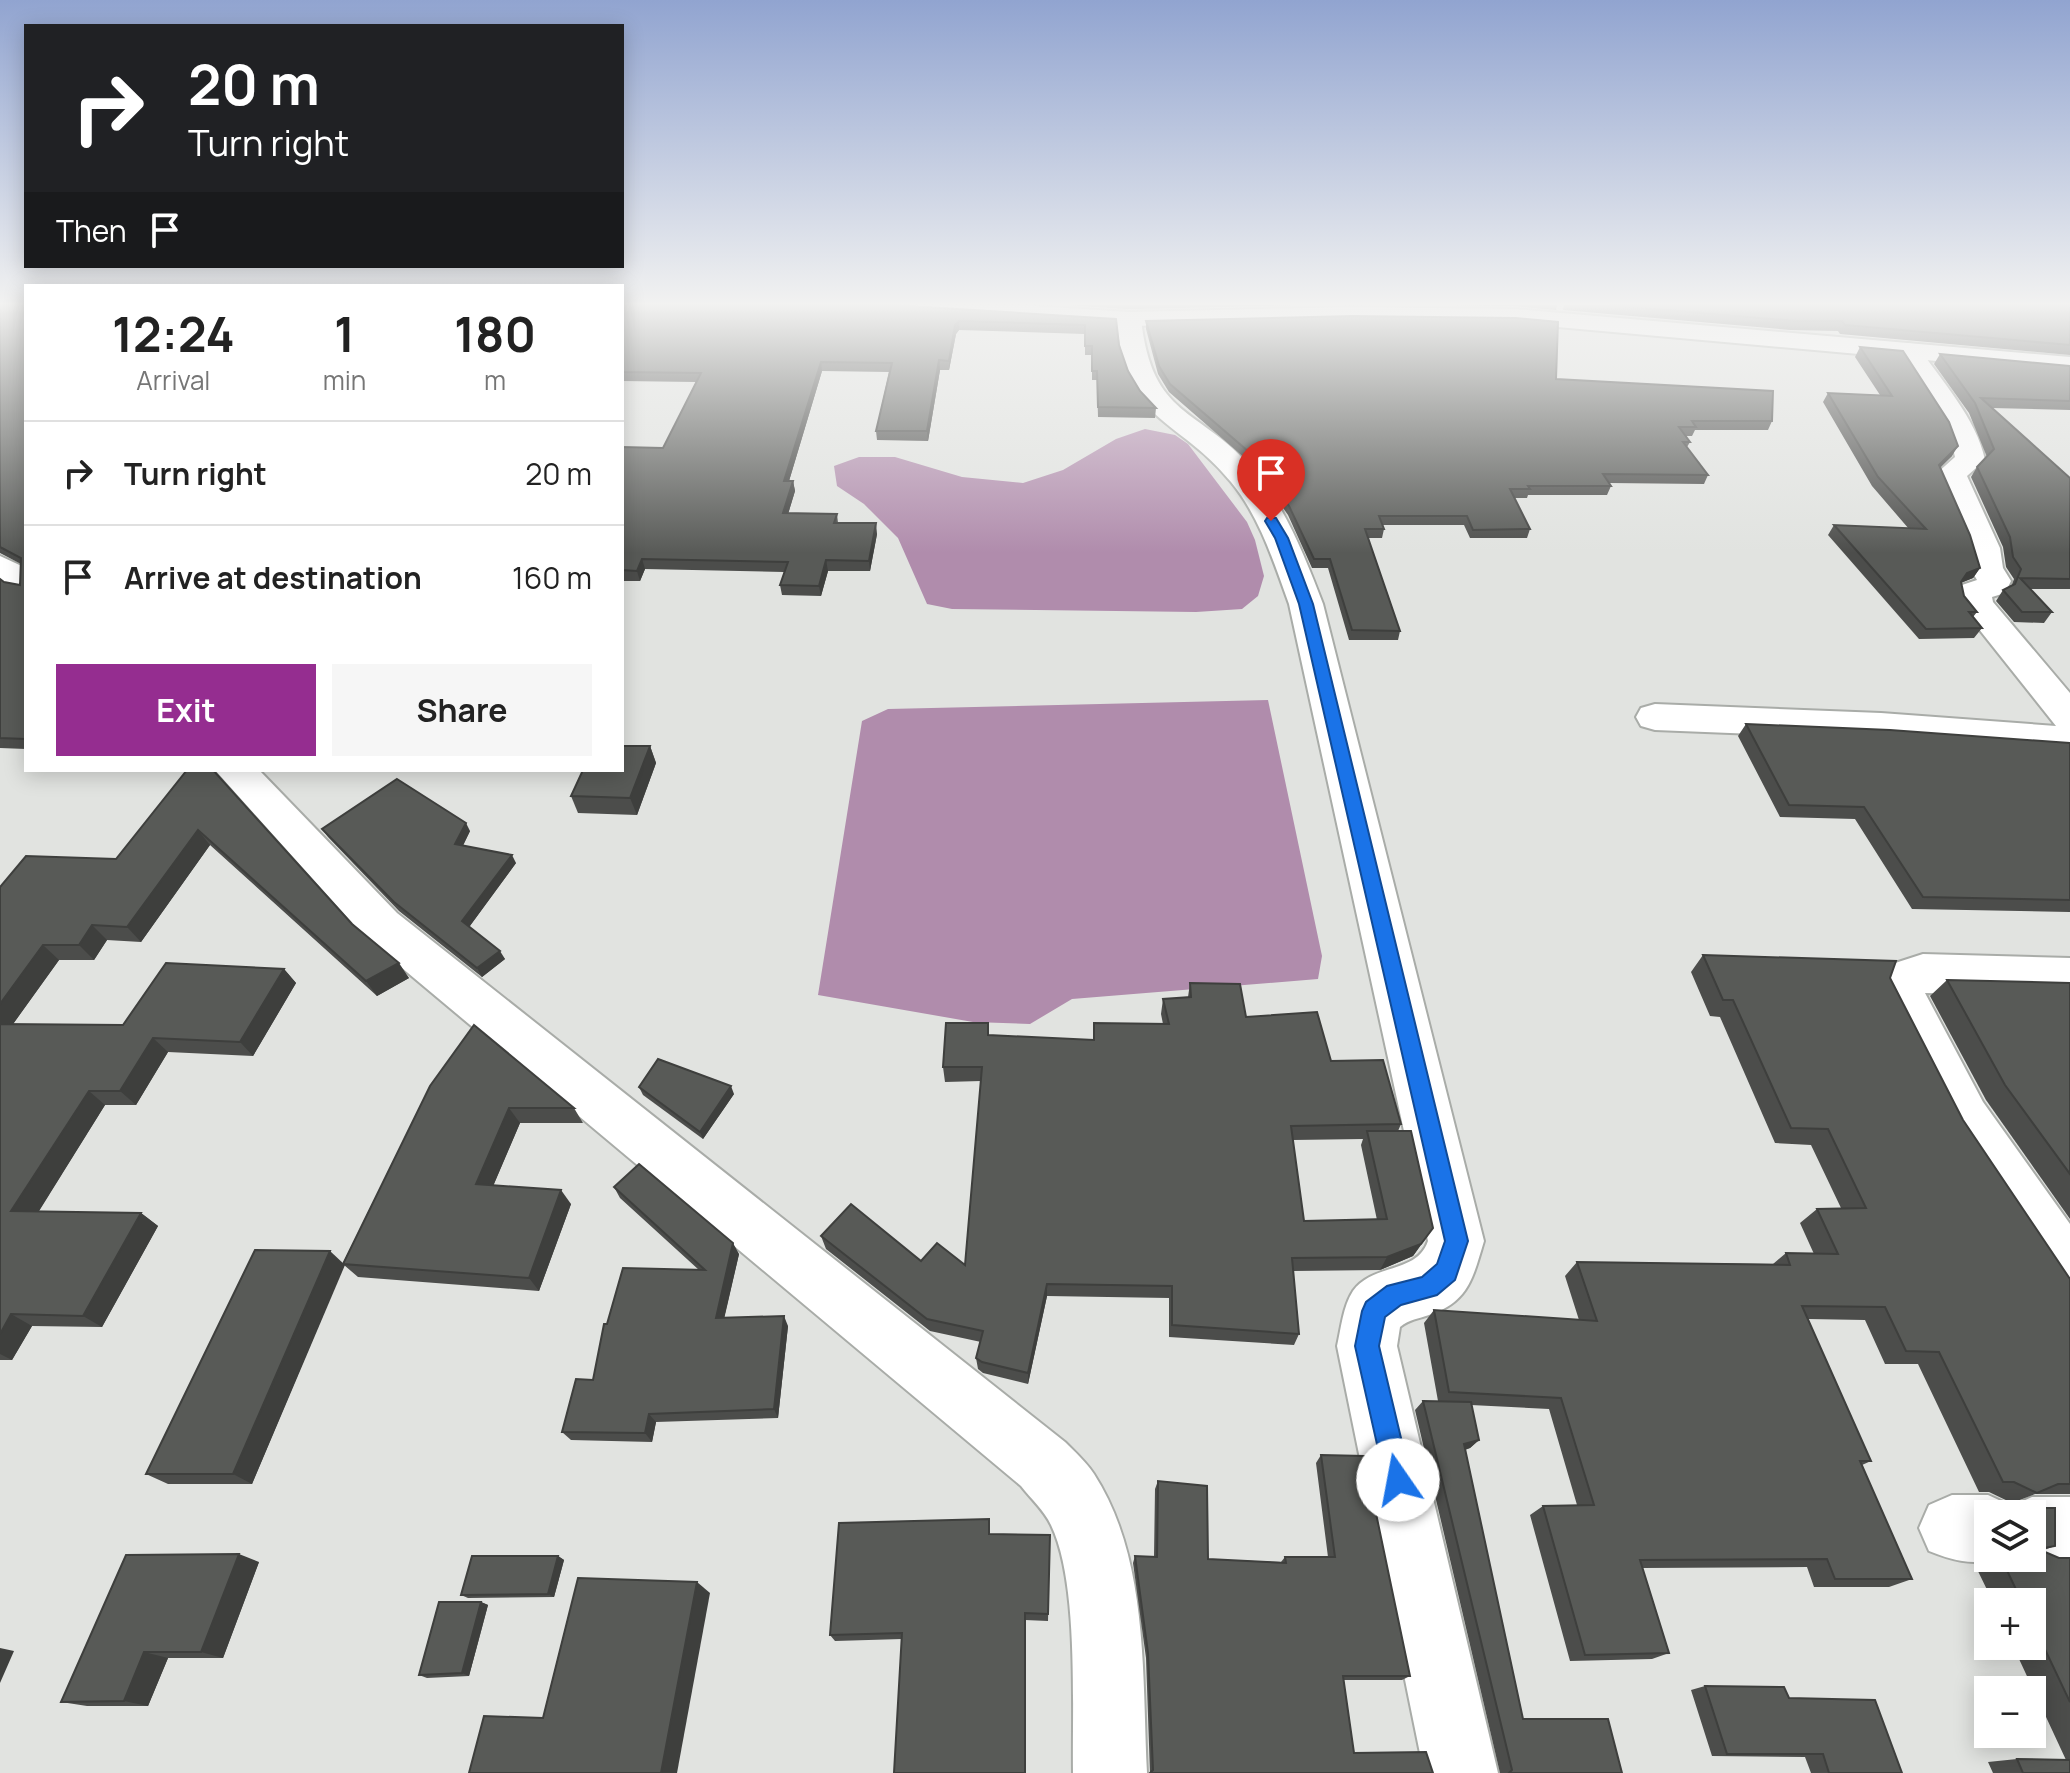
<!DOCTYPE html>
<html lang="en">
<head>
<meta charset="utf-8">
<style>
	:root { --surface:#fff; --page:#f6f6f6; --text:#222; --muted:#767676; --line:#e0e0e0; --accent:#952d90 }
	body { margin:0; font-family:Manrope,sans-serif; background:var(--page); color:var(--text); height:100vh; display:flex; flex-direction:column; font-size:30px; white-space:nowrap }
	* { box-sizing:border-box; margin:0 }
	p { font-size:26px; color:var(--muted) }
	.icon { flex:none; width:44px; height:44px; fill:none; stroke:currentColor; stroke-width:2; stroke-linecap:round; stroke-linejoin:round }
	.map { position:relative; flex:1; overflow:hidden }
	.panel { position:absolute; left:24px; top:284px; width:600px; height:488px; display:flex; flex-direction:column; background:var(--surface); border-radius:0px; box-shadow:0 4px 20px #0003 }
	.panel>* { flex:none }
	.hud { position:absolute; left:24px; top:24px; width:600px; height:244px; border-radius:0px; box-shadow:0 4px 20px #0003; background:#202124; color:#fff; overflow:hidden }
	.buttons { position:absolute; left:1974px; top:1500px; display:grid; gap:16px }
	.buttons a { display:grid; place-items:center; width:72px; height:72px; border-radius:0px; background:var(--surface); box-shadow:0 4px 20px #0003; font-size:40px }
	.pin { position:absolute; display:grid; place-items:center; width:68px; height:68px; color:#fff; margin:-82px -34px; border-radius:50% 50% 50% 0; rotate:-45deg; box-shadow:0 0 8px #0007 }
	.pin .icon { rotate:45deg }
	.me { position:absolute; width:88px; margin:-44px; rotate:348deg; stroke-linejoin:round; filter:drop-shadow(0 0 6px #0008) }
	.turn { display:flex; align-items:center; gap:28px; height:168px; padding:0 32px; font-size:36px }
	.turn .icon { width:104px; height:104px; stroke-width:2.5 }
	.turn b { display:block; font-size:56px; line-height:68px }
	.then { display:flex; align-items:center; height:76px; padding:0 32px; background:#0003; gap:16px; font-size:30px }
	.eta { display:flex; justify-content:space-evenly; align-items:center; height:136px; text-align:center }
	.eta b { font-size:48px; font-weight:700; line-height:56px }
	.action { display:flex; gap:16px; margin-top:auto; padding:16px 32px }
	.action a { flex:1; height:92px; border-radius:0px; background:var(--accent); color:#fff; font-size:32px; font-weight:700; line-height:92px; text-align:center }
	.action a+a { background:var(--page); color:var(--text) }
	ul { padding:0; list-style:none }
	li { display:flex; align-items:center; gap:24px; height:104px; padding:0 32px; border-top:2px solid var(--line) }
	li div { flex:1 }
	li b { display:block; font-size:30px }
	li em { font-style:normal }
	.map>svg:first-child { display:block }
	.water { fill:#b08cac }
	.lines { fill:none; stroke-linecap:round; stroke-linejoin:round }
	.minor-casing { stroke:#a9aca8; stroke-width:4 }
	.secondary-casing { stroke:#a9aca8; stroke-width:4 }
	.minor { fill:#fff; fill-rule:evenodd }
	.secondary { fill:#fff; fill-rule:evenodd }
	.wall { fill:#4c4d4b; fill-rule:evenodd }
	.shaded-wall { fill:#3e3f3d }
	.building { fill:#585a57; stroke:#3e3f3d; stroke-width:2 }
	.route { fill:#1a73e8; stroke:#114b97; stroke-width:2 }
</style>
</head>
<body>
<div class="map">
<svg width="2070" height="1773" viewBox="0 0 2070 1773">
	<rect width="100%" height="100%" fill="#e1e3e0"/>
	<g class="water">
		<polygon points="1145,429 1175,435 1188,444 1247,522 1255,540 1264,576 1258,596 1242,609 1196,612 952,609 927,604 898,538 864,504 837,486 834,466 859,457 895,457 962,477 1023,483 1063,470 1116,439"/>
		<polygon points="1268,700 1322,956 1318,979 1072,999 1030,1024 973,1022 818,995 862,721 888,709"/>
	</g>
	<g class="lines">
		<defs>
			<g id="minor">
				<path d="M1129,312L1138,314L1141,319C1152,419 1198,406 1253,469C1286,508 1305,557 1323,604L1484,1241C1473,1277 1469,1302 1429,1315C1418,1319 1410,1319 1400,1327L1397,1346L1498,1773H1424L1337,1346C1341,1329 1343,1306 1353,1291C1373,1263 1417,1274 1428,1241L1289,604C1274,563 1260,517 1231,482C1176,415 1124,424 1117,319L1120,314Z"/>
				<path d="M1908,343L1917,345C1940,379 1977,419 1985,460L1967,476L2000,548L2003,568L2011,581L2005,593L1992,597L1993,602L2070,693V753L1881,739L1655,730L1641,726L1636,717L1641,708L1655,704L1881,713L2056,726L1959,604L1957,592L1962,585L1977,580C1969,568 1971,557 1966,544C1956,521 1944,499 1936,474L1955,457C1949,423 1914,380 1895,351L1899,345Z"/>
				<polygon points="0,556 26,568 26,593 14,590 0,581"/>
				<path d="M215,770H259L397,913L1065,1442C1075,1452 1086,1462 1094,1474C1149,1559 1142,1676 1147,1773H1073C1072,1708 1079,1582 1051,1525C1044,1510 1031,1499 1021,1486L365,937Z"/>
				<polygon points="1923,954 2070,958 2070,996 1925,993 1983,1102 2070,1224 2070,1300 2050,1292 1947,1134 1877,993 1889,965"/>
				<path d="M1952,1495H1988L2012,1506L2032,1497H2070V1563H2032L2020,1558H2032V1514H1988V1558H1995C1973,1567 1949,1559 1929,1551L1919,1528L1929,1505Z"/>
			</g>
			<polygon id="secondary" points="886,305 1020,305 1129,312 1351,307 1514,309 2070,357 2070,373 1514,323 1351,321 1129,326 898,312 889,310"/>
		</defs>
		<use href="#minor" class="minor-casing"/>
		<use href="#secondary" class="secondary-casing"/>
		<use href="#minor" class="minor"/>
		<use href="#secondary" class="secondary"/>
	</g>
	<g class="wall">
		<polygon points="0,305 26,305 26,749 0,748 0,579 4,582 20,585 21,564 0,553"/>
		<polygon points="622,305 897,306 1116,319 1119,345 1128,371 1140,391 1156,408 1155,418 1098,417 1097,380 1092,380 1092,355 1085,355 1085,334 959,330 956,334 949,370 940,370 928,441 877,440 876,431 889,372 822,371 789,481 793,481 795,491 788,514 837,514 838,523 877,534 870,571 828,571 821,596 782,595 780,585 784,572 645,569 640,581 622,581 622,447 663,448 696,382 622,381"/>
		<polygon points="1066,305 1309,305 1129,309"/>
		<polygon points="1429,305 1557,305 1556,310 1514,306"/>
		<polygon points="1564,305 2070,305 2070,355 1840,334 1838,331 1790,330 1563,310"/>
		<polygon points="1146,321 1556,379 1772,421 1768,430 1695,430 1692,436 1685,436 1690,442 1687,447 1708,475 1704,484 1609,483 1611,486 1607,495 1528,495 1527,498 1514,498 1530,529 1527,538 1470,538 1464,525 1383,525 1384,529 1382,538 1368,538 1400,631 1398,640 1349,640 1328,568 1312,568 1288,515 1255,467 1169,392 1158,374 1146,329"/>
		<polygon points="1860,347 1952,456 1940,467 1980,568 1973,578 1961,583 1964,596 1977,612 1973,617 1982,628 1974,638 1919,639 1828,535 1834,525 1909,529 1872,486 1823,402 1828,393 1880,395 1855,357"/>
		<polygon points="1940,354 2070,366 2070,410 1992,408 2070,478 2070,589 2029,589 2052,612 2044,623 2014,622 1996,601 2003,590 2011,587 2014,579 2006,567 2003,547 1971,477 1977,467 1987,457 1969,413 1934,364"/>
		<polygon points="1746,724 2070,743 2070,912 1912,909 1855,819 1780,817 1738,736"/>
		<polygon points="650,746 656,763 637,815 578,813 571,796"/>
		<polygon points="187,770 409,978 377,996 210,845 141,942 107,940 94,960 59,960 13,1024 123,1025 284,969 296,983 253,1056 168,1052 136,1105 105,1105 38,1212 141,1213 158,1226 102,1327 32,1326 12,1360 0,1360 0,887 116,859"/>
		<polygon points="322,829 470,831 463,845 516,863 469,927 505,959 482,977 399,911 328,837"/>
		<polygon points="1703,955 1890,978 1963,1120 2070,1279 2070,1494 2035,1494 2012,1503 1989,1492 1979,1492 1918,1364 1885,1364 1865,1320 1808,1319 1871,1461 1862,1465 1912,1579 1889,1587 1814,1587 1807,1567 1642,1568 1669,1653 1652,1659 1570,1661 1530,1515 1543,1506 1577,1505 1549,1409 1471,1405 1479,1440 1470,1448 1465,1450 1523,1719 1622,1773 1500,1773 1415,1410 1423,1401 1438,1401 1424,1323 1434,1310 1579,1320 1565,1276 1577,1262 1773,1264 1786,1253 1814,1254 1800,1223 1817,1209 1841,1208 1811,1145 1775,1143 1720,1017 1710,1016 1691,972"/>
		<polygon points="1947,980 2070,983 2070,1219 1986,1100 1930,996"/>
		<path d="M1190,983L1246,1017L1331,1061L1401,1124L1398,1131L1433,1228L1413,1256L1380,1270L1293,1271L1299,1334L1294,1345L1169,1337V1298L1047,1296L1028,1384L983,1373L978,1369L976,1358L981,1342L930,1331L826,1249L821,1236L921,1261L965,1265L981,1081L945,1082L943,1067L989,1035L1093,1040L1094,1023L1163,1024L1161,1014L1163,999L1188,997ZM1363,1139L1361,1145L1377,1220L1304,1221L1293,1140Z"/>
		<polygon points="430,1086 574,1108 583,1123 520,1123 493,1186 571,1204 539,1291 358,1277 344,1265 252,1484 168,1484 146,1474 343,1263"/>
		<polygon points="639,1087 734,1094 703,1139 643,1095"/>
		<polygon points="614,1187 739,1254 724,1318 788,1326 778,1418 656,1422 652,1442 571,1440 562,1432 593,1380 607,1324 699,1270 620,1198"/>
		<polygon points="1321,1455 1410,1676 1402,1680 1343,1680 1354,1753 1150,1773 1146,1658 1133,1563 1135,1556 1154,1557 1155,1489 1158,1481 1208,1559 1281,1562 1285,1557 1328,1557 1316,1463"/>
		<polygon points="2016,1508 2055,1508 2055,1546 2044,1550 2045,1552 2059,1558 2070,1558 2070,1773 1993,1773 1988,1762 2017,1759 2066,1760 2013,1646 2032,1646 2032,1602 1993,1602 1975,1565 1996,1558 2032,1558 2032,1514 1999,1514"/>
		<polygon points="990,1527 990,1534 1050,1535 1048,1621 1025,1620 902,1639 835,1641 830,1635"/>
		<polygon points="558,1556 564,1560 554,1597 468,1598 461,1595"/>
		<polygon points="259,1562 223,1658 168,1658 148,1706 87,1706 61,1702"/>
		<polygon points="481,1602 488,1605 469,1676 427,1678 419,1675"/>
		<polygon points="1705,1686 1789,1698 1902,1773 1811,1773 1805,1757 1712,1756 1691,1690"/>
	</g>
	<g class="shaded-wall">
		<polygon points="959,321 959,330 956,334 949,370 949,361 955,325"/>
		<polygon points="939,360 940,370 928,441 927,431"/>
		<polygon points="821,362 822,371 786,491 784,481"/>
		<polygon points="1958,446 1952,456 1933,475 1939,465"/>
		<polygon points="793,481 795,491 785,524 783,513"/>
		<polygon points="876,523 877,534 870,571 869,561"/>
		<polygon points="642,559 645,569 640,581 637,571"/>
		<polygon points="826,560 828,571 821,596 819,586"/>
		<polygon points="1980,568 1973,578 1960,583 1967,573"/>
		<polygon points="650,746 656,763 637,815 630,798"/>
		<polygon points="466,823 470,831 460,852 455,844"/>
		<polygon points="198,830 210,845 141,942 127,927"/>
		<polygon points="512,855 516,863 467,930 462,921"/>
		<polygon points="92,925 107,940 94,960 79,945"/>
		<polygon points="43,945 59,960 3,1038 0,1036 0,1004"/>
		<polygon points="500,951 505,959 482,977 477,968"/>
		<polygon points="399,963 409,978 377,996 366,981"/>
		<polygon points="284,969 296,983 253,1056 240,1042"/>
		<polygon points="153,1038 168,1052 136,1105 120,1091"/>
		<polygon points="731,1086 734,1094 703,1139 700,1132"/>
		<polygon points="89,1091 105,1105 31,1224 11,1211"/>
		<polygon points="509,1108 520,1123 488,1198 476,1184"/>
		<polygon points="561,1190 571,1204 539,1291 529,1278"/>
		<polygon points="141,1213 158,1226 102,1327 83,1316"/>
		<polygon points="1433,1228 1413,1256 1380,1270 1387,1257"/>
		<polygon points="733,1243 739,1254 722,1328 716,1318"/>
		<polygon points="330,1251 345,1265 252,1484 233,1474"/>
		<polygon points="1047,1284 1047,1296 1028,1384 1028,1373"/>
		<polygon points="11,1314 32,1326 12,1360 0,1354 0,1334"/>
		<polygon points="784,1316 788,1326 778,1418 774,1409"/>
		<polygon points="649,1414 656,1422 652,1442 645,1433"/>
		<polygon points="1479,1440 1470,1448 1455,1452 1464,1444"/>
		<polygon points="239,1554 259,1562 223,1658 201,1652"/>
		<polygon points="558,1556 564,1560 554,1597 548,1594"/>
		<polygon points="697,1582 710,1593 677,1773 661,1773"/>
		<polygon points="481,1602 488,1605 469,1676 462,1673"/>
		<polygon points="0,1648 14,1651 0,1683"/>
		<polygon points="144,1652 168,1658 148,1706 124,1701"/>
	</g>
	<g class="building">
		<polygon points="0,305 26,305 26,739 0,738 0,579 4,582 20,585 21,558 0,547"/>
		<polygon points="622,305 894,305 1116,319 1119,345 1128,371 1140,391 1156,408 1098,407 1097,371 1092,371 1092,346 1085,346 1085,325 959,321 955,325 949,361 939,360 927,431 876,431 892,363 821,362 784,481 793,481 783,513 837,514 834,523 876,523 869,561 826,560 819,586 780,585 788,562 642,559 637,571 622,570 622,447 663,448 701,373 622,372"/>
		<polygon points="1609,305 2070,305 2070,345 1845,325 1842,321 1795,321"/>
		<polygon points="1353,316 1516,318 1558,322 1556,379 1773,391 1772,421 1692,421 1696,427 1679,427 1690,442 1683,442 1708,475 1603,474 1611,486 1528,486 1530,489 1510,489 1530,529 1473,530 1467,516 1379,516 1384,529 1365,529 1400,631 1352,630 1330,559 1314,559 1289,506 1256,458 1170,384 1159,366 1146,321"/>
		<polygon points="1860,347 1903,351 1949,422 1958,446 1939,465 1970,535 1980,568 1967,573 1961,582 1964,596 1977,612 1969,612 1982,628 1926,629 1834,525 1926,529 1878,477 1828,393 1892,396"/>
		<polygon points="1940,354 2070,366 2070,401 1981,398 2070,478 2070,579 2020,578 2052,612 2022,612 2003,590 2015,584 2021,569 2013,557 2010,537 1977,467 1994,449 1975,403"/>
		<polygon points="1746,724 1890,730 2070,743 2070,900 1923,897 1864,807 1789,805"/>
		<polygon points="622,746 650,746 630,798 571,796 583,770 622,770"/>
		<polygon points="187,770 213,770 352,924 399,963 366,981 198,830 127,927 92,925 79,945 43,945 0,1004 0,887 26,856 116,859"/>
		<polygon points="397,779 466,823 455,844 512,855 462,921 500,951 477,968 394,902 322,829"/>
		<polygon points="1703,955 1896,961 1890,978 1963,1120 2070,1279 2070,1484 2058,1484 2037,1493 2014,1482 2003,1482 1939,1352 1906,1351 1885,1307 1802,1306 1871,1461 1860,1461 1912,1579 1835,1579 1827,1559 1640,1560 1669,1653 1585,1655 1543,1506 1594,1505 1561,1398 1449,1392 1434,1310 1597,1321 1577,1262 1790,1265 1786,1253 1838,1254 1817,1209 1866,1208 1828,1129 1791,1128 1733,1000 1723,1000"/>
		<polygon points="166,963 284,969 240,1042 153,1038 120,1091 89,1091 11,1211 141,1213 83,1316 11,1314 0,1334 0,1024 123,1025"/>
		<polygon points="1947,980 2070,983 2070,1174 2005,1085"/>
		<polygon points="1190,983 1240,984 1246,1017 1317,1012 1331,1061 1383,1060 1401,1124 1291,1126 1304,1221 1387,1219 1367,1131 1411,1131 1433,1228 1421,1244 1387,1257 1292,1258 1299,1334 1172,1325 1172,1286 1047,1284 1028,1373 982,1362 976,1358 983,1331 927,1319 821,1236 851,1204 921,1261 937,1243 965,1265 982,1067 943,1067 946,1023 988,1023 988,1035 1094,1040 1094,1023 1169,1024 1163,999 1191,997"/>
		<polygon points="474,1025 574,1108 509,1108 476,1184 561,1190 529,1278 343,1264 430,1086"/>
		<polygon points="658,1059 731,1086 700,1132 639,1087"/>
		<polygon points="639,1164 733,1243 716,1318 784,1316 774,1409 649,1414 645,1433 562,1432 576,1379 593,1380 604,1324 607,1324 623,1268 705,1270 614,1187"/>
		<polygon points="255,1250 330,1251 233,1474 146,1474"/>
		<polygon points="1423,1401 1471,1402 1479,1440 1464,1444 1523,1719 1608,1719 1622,1773 1509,1773 1512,1770"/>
		<polygon points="1321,1455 1364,1456 1410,1676 1343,1676 1354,1753 1426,1752 1433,1773 1150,1773 1153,1770 1148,1653 1135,1556 1157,1557 1158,1481 1207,1486 1208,1559 1286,1563 1285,1557 1335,1557"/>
		<polygon points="2016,1508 2055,1508 2055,1546 2044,1548 2045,1552 2059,1558 2070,1558 2070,1702 2032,1622 2032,1602 2022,1602 2001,1558 2032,1558 2032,1514 2019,1514"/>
		<polygon points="989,1519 989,1534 1050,1535 1048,1614 1025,1613 1025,1773 894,1773 902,1633 830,1635 839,1523"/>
		<polygon points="239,1554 201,1652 144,1652 124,1701 61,1702 126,1555"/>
		<polygon points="472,1556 558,1556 548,1594 461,1595"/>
		<polygon points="578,1578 697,1582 661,1773 469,1773 484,1716 543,1718"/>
		<polygon points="439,1602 481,1602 462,1673 419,1675"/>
		<polygon points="1705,1686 1784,1687 1789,1698 1875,1700 1902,1773 1829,1773 1823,1754 1727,1754"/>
		<polygon points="2017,1759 2070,1760 2070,1773 2023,1773"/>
	</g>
	<linearGradient id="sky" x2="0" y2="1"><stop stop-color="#91a4d0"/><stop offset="0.55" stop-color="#f2f2f1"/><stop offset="1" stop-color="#f2f2f1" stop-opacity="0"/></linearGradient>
	<rect width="2070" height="553" fill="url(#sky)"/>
	<polygon class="route" points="1267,518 1276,518 1288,538 1313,604 1468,1241 1455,1280 1437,1295 1401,1305 1385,1317 1379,1346 1411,1480 1408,1489 1398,1493 1389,1489 1385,1480 1355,1346 1362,1311 1366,1302 1387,1286 1422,1277 1437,1264 1445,1241 1299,604 1275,538 1265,521"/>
</svg>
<div class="buttons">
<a><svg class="icon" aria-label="layers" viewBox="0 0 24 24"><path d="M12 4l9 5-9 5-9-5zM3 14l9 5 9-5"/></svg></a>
<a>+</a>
<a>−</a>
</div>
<div class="pin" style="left:1271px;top:521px;background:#d93025"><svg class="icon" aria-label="arrive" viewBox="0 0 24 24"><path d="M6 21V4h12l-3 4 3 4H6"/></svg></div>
<svg class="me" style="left:1398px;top:1480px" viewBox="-20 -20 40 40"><circle r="19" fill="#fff"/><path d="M0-13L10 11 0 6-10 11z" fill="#1a73e8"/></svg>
<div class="hud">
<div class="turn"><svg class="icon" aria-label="right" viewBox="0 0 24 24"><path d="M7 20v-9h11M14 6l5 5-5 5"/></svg><div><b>20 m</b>Turn right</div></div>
<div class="then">Then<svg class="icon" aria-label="arrive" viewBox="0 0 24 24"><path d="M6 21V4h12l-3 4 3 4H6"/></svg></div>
</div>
<section class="panel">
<div class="eta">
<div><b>12:24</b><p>Arrival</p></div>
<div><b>1</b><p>min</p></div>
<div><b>180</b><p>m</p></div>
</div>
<ul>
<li><svg class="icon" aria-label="right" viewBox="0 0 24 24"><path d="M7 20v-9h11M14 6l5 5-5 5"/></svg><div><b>Turn right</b></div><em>20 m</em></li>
<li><svg class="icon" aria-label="arrive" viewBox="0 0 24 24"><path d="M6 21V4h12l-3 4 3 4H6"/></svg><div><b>Arrive at destination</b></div><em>160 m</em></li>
</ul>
<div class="action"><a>Exit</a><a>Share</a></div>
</section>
</div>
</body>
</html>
